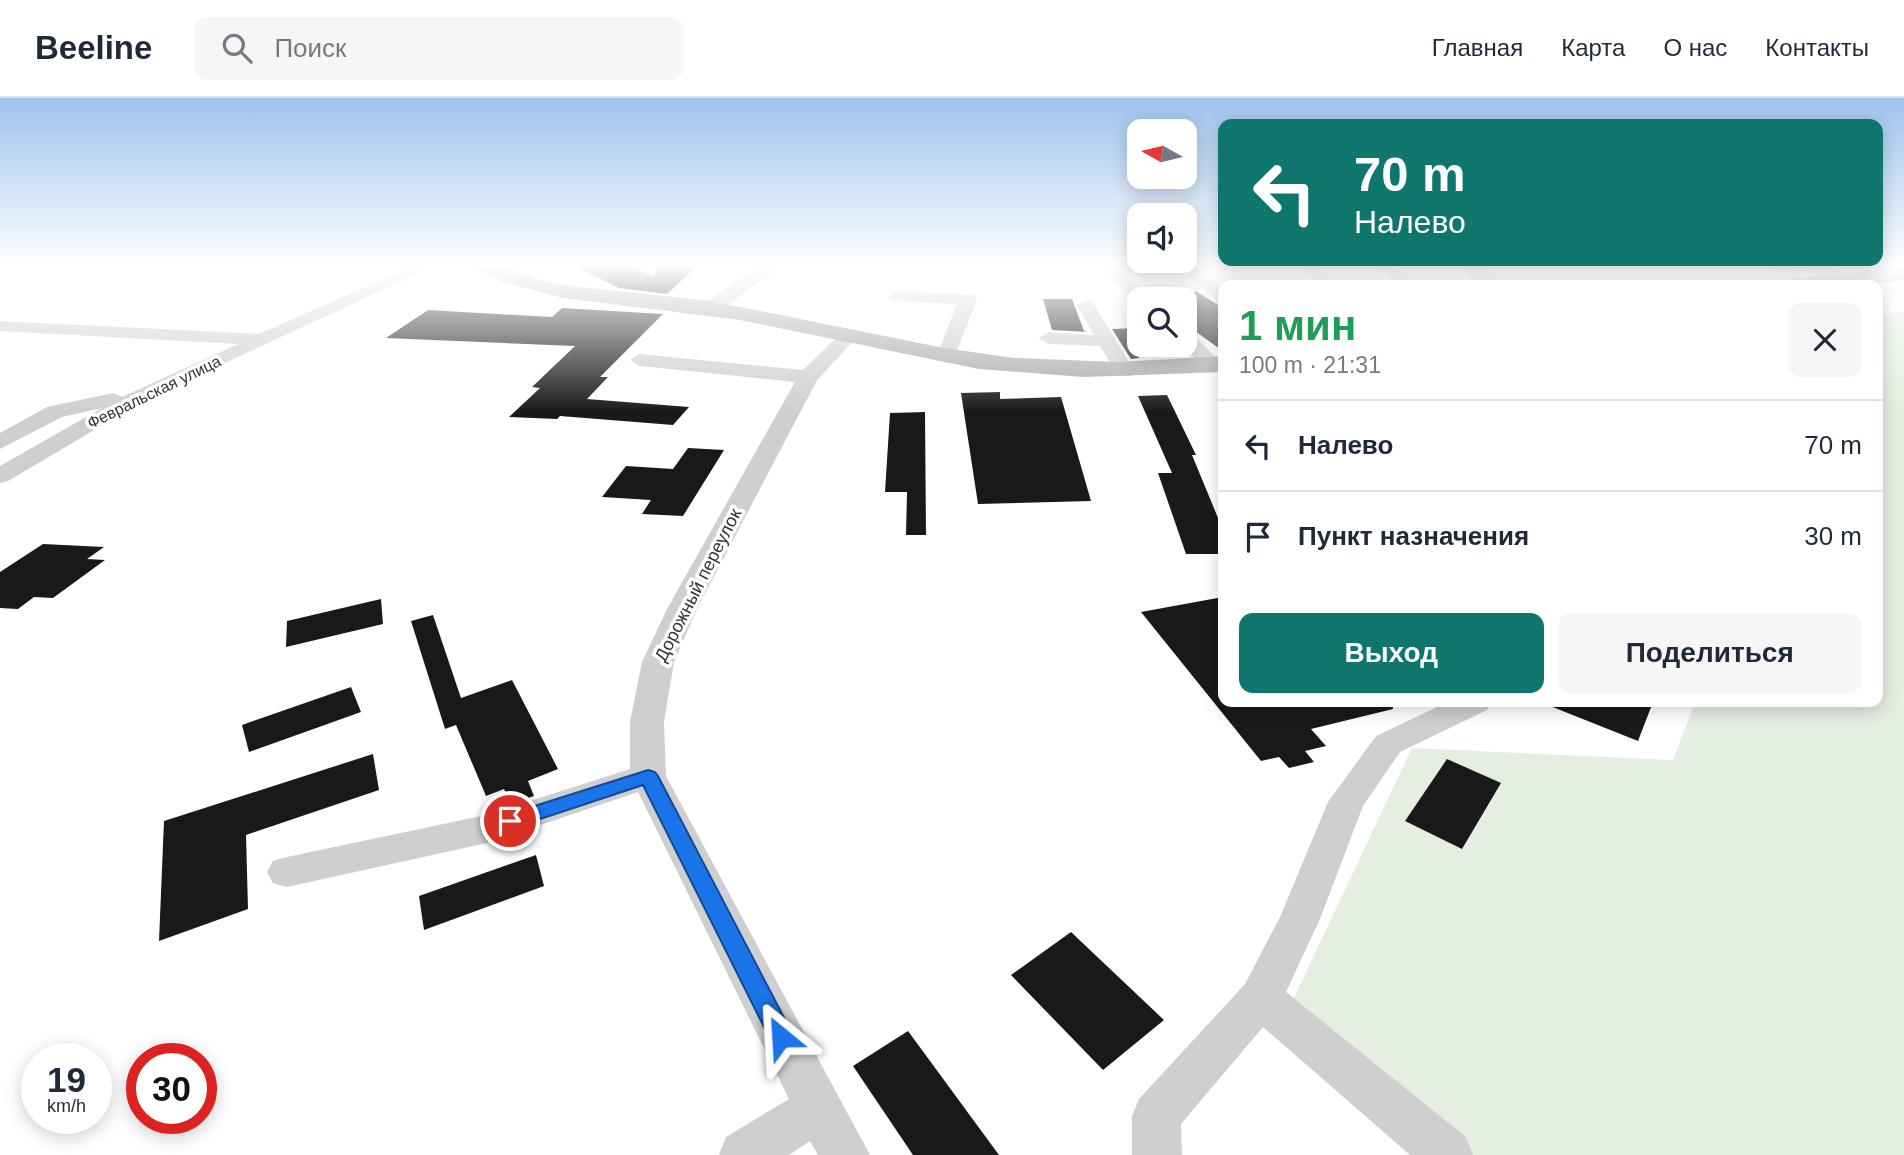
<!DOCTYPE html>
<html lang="ru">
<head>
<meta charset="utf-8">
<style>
	:root { --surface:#fff; --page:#f6f6f7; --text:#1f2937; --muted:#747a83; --line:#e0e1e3; --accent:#0f766e }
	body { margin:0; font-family:Helvetica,sans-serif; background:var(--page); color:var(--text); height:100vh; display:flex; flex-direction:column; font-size:26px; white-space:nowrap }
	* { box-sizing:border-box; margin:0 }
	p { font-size:23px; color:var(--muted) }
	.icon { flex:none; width:38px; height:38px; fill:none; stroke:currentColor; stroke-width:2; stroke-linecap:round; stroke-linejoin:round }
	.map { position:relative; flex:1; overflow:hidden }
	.details { position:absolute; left:1218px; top:182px; width:665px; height:427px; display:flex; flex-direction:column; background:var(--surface); border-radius:14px; box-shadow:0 4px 18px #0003 }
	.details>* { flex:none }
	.hud { position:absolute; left:1218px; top:21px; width:665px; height:147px; border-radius:14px; box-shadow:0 4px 18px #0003; background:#0f766e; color:#fff; overflow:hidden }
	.needle { width:46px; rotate:278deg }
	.controls { position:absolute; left:1127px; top:21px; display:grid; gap:14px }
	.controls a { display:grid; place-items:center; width:70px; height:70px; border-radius:14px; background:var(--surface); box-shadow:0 4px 18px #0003; font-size:35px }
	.speed { position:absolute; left:21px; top:945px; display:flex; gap:14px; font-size:35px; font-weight:700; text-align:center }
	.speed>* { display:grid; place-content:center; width:91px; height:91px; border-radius:50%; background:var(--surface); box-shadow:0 4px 18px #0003; line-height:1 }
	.speed small { font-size:18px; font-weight:400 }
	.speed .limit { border:10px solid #d22; background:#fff; color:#111 }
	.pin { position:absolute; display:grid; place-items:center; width:60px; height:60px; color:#fff; margin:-30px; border:4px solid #fff; border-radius:50%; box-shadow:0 2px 7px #0007 }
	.me { position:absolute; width:77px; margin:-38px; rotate:333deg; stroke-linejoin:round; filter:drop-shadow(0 0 5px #0008) }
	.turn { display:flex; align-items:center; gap:24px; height:147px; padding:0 21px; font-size:32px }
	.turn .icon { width:91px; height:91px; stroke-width:2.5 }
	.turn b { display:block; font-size:49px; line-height:60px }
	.round { display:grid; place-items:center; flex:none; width:74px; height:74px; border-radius:14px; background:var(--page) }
	.summary { display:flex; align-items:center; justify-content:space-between; height:119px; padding:0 21px }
	h1 { font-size:42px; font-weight:700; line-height:52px; color:#1e9e55 }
	.cta { display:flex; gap:14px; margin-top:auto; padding:14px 21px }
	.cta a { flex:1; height:80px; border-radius:14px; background:var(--accent); color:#fff; font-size:28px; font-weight:700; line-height:80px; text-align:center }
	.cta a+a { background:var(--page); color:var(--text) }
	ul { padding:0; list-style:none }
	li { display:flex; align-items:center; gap:21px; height:91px; padding:0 21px; border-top:2px solid var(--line) }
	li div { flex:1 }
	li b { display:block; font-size:26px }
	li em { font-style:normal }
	header { display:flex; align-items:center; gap:42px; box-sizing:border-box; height:98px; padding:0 35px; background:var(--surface); border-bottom:2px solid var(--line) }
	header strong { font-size:33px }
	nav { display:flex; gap:38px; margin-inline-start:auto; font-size:24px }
	.search { width:490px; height:63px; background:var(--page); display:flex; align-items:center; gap:18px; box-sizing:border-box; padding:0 24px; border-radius:14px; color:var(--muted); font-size:26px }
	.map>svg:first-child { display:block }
	.green { fill:#e5efe0 }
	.building { fill:#191919 }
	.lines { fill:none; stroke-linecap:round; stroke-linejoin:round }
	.minor { fill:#cfcfcf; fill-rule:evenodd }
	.major { fill:#aaa; fill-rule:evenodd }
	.route { fill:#1a73e8; stroke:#114b97; stroke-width:2 }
	.labels { text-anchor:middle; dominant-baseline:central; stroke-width:7; stroke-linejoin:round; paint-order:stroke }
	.far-street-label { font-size:16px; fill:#323232; stroke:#fff }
	.street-label { font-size:18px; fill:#323232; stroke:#fff }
</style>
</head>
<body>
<header>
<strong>Beeline</strong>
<div class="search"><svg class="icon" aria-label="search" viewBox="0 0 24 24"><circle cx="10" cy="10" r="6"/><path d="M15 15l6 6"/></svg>Поиск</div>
<nav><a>Главная</a><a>Карта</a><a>О нас</a><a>Контакты</a></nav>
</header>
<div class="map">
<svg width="1904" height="1057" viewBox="0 0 1904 1057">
	<rect width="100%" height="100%" fill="#fff"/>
	<polygon class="green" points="1904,213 1904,1057 1469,1057 1290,908 1412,650 1673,662 1695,604 1878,604 1878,219"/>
	<g class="building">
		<polygon points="573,167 629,167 654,179 657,167 698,167 667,196 619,190"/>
		<polygon points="1197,194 1223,210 1223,253 1185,226 1185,196"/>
		<polygon points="1043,201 1072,201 1084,233 1089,234 1052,232"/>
		<polygon points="562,210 663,216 600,279 608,279 587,301 689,309 673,327 560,318 557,321 509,319 540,290 532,289 575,248 386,240 428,212 552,219"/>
		<polygon points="1139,230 1139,260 1131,261 1112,231"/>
		<polygon points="1000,294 1000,301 1061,299 1091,403 978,406 961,295"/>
		<polygon points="1167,297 1196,357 1192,357 1223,432 1223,456 1186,456 1158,375 1172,375 1138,298"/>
		<polygon points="925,314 926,437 906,437 907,394 885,394 890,315"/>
		<polygon points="688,350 724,352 683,418 642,416 651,402 602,399 626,368 673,371"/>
		<polygon points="43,446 104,449 87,461 105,462 53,500 34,499 18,511 0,510 0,474"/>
		<polygon points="1223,499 1223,604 1392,604 1393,611 1311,631 1326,648 1305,653 1314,664 1289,670 1279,659 1261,663 1141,514"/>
		<polygon points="381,501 383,526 286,549 287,523"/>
		<polygon points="433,517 461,600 512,582 558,671 528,683 534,698 511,706 504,691 486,698 456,627 445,631 411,523"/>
		<polygon points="351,589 361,614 249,654 242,627"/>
		<polygon points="1540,604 1653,604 1638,643"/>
		<polygon points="373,656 379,692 246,737 248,811 159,843 164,723"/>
		<polygon points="1447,661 1501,685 1462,751 1405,723"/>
		<polygon points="536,757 544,788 424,832 419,798"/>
		<polygon points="1071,834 1164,922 1103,972 1011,877"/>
		<polygon points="908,933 999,1057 913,1057 853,968"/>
	</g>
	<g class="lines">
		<g class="minor">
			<polygon points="415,167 436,167 145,302 8,383 0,385 0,368 102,310 62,319 0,351 0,335 47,309 113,295 122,299 238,246 0,233 0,223 259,236"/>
			<polygon points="764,167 784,167 717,214 705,214 702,210 705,206 734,184"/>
			<polygon points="1098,167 1115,167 1150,201 1139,201 1139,206 1135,205"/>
			<polygon points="1174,167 1192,167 1223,190 1223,203 1217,202"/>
			<polygon points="1302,167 1318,167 1318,170 1344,187 1324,187 1304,175"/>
			<polygon points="1369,167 1389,167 1423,187 1403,187"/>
			<path d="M1462,167H1478L1514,187C1497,188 1471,185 1462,167Z"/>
			<path d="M1763,167H1823L1854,177L1856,181L1848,186C1835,183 1823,176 1811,174C1794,170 1777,181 1763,167Z"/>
			<polygon points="897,193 974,197 977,201 953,263 946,265 936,259 957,206 891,202 888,198"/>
			<polygon points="1086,202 1092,203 1135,274 1132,278 1118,278 1100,248 1048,246 1039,240 1048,234 1094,237 1077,207"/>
			<polygon points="849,232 858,238 817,282 697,511 674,564 664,624 666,678 870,1057 818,1057 810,1043 789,1057 719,1057 726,1039 789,1001 638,694 487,745 287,789 273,785 267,774 273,763 287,759 486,717 630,671 630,624 642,564 667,511 795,284 640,268 630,262 640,256 803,272 842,234"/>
			<path d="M1185,236C1200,240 1212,254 1219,267L1216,271H1202L1196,261L1179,247H1185Z"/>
			<polygon points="1448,604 1491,604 1487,612 1400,654 1363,708 1320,821 1286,894 1466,1039 1473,1057 1410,1057 1263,929 1181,1026 1182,1057 1132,1057 1132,1018 1139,1001 1245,886 1280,819 1328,704 1376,638"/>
		</g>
		<g class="major">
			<polygon points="474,167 500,167 539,182 563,187 711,203 944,250 1014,260 1118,264 1223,258 1223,274 1084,279 979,271 740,222 563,200 500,183 477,171"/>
			<polygon points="1904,170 1904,182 1857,187 1785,187 1788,182 1796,180"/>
		</g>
	</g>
	<linearGradient id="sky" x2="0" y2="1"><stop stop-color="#9dc3eb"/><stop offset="0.53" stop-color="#fff"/><stop offset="1" stop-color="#fff" stop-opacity="0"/></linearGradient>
	<rect width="1904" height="315" fill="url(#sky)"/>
	<polygon class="route" points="648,672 655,674 658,678 790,931 794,939 790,947 781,950 773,947 643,687 510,731 503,729 500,723 503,718"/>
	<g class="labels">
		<g class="far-street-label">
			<text transform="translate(154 294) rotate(-26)">Февральская улица</text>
		</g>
		<g class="street-label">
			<text transform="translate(698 487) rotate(-63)">Дорожный переулок</text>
		</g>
	</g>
</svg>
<div class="controls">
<a><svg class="needle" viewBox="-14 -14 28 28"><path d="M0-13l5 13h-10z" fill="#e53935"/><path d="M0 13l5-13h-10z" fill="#747a83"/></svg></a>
<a><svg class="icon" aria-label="sound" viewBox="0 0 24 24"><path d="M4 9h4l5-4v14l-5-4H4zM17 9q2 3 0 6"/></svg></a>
<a><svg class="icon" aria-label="search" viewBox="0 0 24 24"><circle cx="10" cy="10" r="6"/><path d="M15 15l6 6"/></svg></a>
</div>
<div class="speed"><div>19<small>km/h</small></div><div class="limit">30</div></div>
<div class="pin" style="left:510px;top:723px;background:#d93025"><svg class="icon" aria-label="arrive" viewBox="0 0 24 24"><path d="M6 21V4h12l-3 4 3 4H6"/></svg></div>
<svg class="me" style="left:781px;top:939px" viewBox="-20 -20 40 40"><path d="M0-17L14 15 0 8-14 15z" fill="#1a73e8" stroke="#fff" stroke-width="4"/></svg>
<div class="hud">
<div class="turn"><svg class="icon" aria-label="left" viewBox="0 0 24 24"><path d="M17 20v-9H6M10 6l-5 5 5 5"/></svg><div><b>70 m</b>Налево</div></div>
</div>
<section class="details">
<div class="summary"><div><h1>1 мин</h1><p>100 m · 21:31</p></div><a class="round"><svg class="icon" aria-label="close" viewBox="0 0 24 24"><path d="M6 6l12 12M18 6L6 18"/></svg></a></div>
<ul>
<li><svg class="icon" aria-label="left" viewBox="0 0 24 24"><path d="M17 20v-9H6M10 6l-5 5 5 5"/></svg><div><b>Налево</b></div><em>70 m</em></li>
<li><svg class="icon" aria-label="arrive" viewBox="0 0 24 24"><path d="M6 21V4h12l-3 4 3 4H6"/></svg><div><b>Пункт назначения</b></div><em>30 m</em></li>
</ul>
<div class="cta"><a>Выход</a><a>Поделиться</a></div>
</section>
</div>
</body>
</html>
